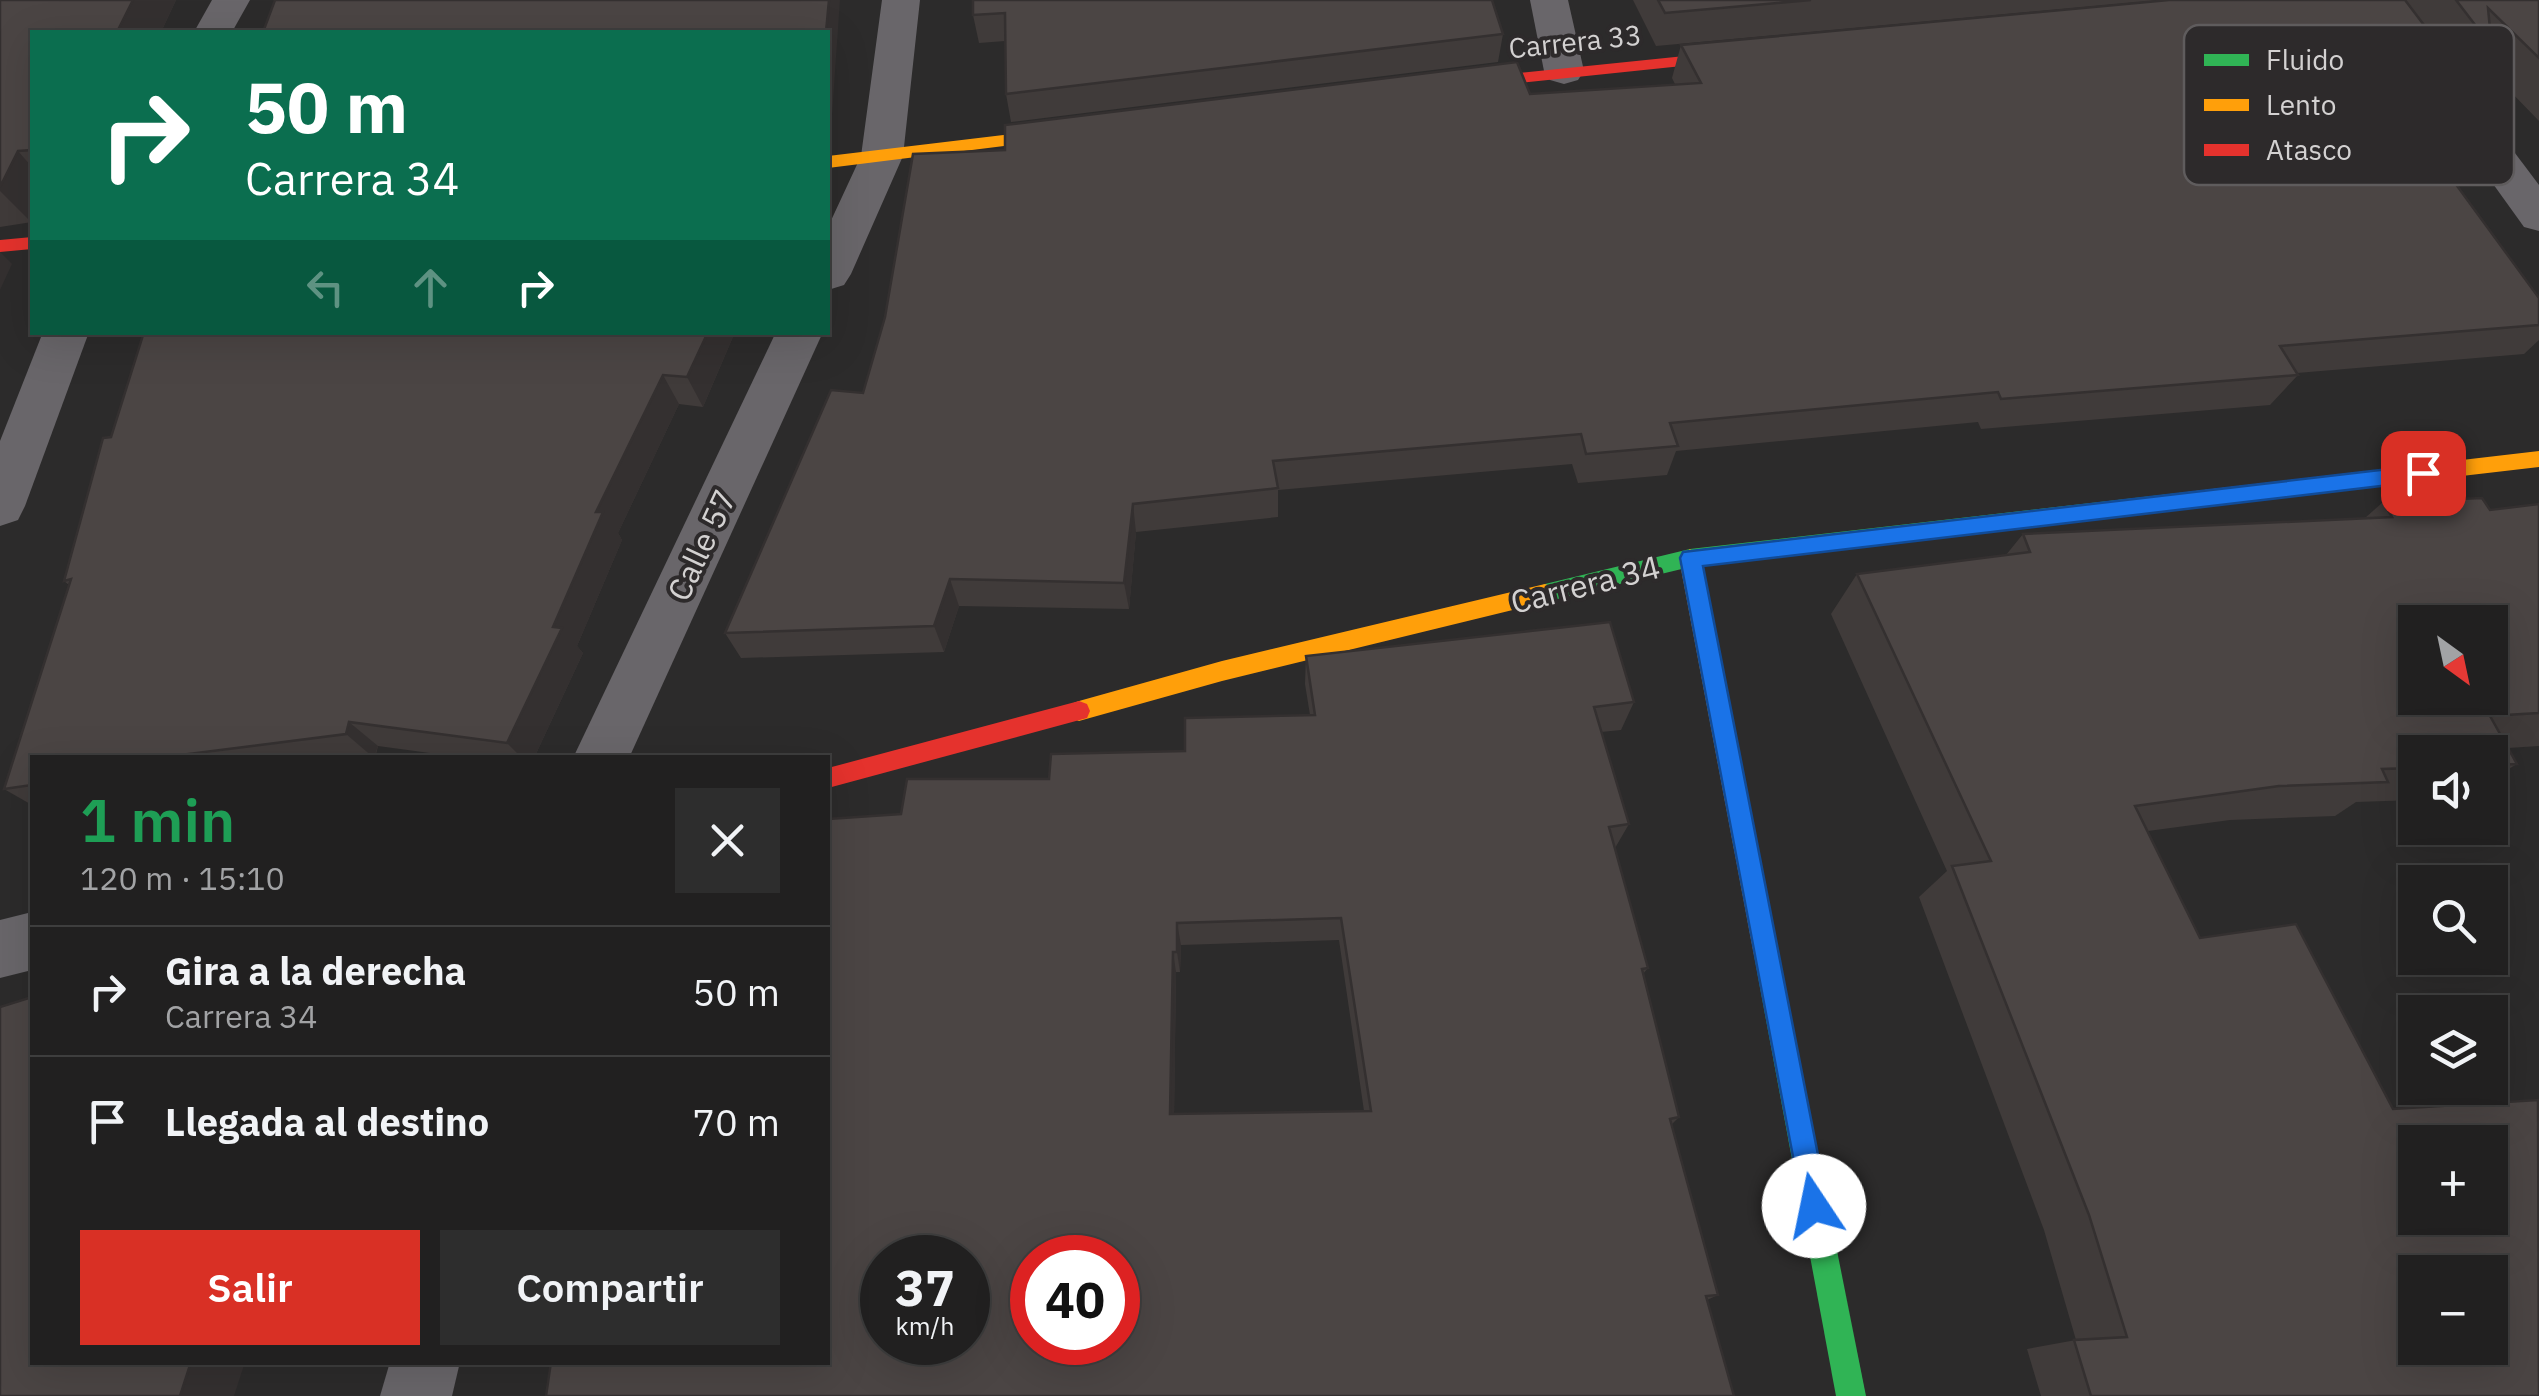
<!DOCTYPE html>
<html lang="es">
<head>
<meta charset="utf-8">
<style>
	:root { --surface:#212020; --page:#2d2d2d; --text:#f1f3f6; --muted:#a2a3a5; --line:#3e3e3e; --accent:#d93025 }
	body { margin:0; font-family:"IBM Plex Sans",sans-serif; background:var(--page); color:var(--text); height:100vh; display:flex; flex-direction:column; font-size:38px; white-space:nowrap }
	* { box-sizing:border-box; margin:0 }
	p { font-size:32px; color:var(--muted) }
	.icon { flex:none; width:55px; height:55px; fill:none; stroke:currentColor; stroke-width:2; stroke-linecap:round; stroke-linejoin:round }
	.map { position:relative; flex:1; overflow:hidden }
	.sheet { position:absolute; left:30px; top:755px; width:800px; height:610px; display:flex; flex-direction:column; background:var(--surface); border-radius:0px; box-shadow:0 10px 40px #0002,0 0 0 2px var(--line) }
	.sheet>* { flex:none }
	.top-card { position:absolute; left:30px; top:30px; width:800px; height:305px; border-radius:0px; box-shadow:0 10px 40px #0002,0 0 0 2px var(--line); background:#0b6e4f; color:#fff; overflow:hidden }
	.needle { width:65px; rotate:147deg }
	.tools { position:absolute; left:2398px; top:605px; display:grid; gap:20px }
	.tools a { display:grid; place-items:center; width:110px; height:110px; border-radius:0px; background:var(--surface); box-shadow:0 10px 40px #0002,0 0 0 2px var(--line); font-size:50px }
	.speed { position:absolute; left:860px; top:1235px; display:flex; gap:20px; font-size:50px; font-weight:700; text-align:center }
	.speed>* { display:grid; place-content:center; width:130px; height:130px; border-radius:50%; background:var(--surface); box-shadow:0 10px 40px #0002,0 0 0 2px var(--line); line-height:1 }
	.speed small { font-size:25px; font-weight:400 }
	.speed .limit { border:15px solid #d22; background:#fff; color:#111 }
	.pin { position:absolute; display:grid; place-items:center; width:85px; height:85px; color:#fff; margin:-42px; border-radius:20px; box-shadow:0 5px 15px #0006 }
	.me { position:absolute; width:110px; margin:-55px; rotate:349deg; stroke-linejoin:round; filter:drop-shadow(0 0 8px #0008) }
	.turn { display:flex; align-items:center; gap:35px; height:210px; padding:0 50px; font-size:45px }
	.turn .icon { width:130px; height:130px; stroke-width:2.5 }
	.turn b { display:block; font-size:70px; line-height:85px }
	.lanes { display:flex; align-items:center; height:95px; padding:0 50px; background:#0003; justify-content:center; gap:50px; direction:ltr }
	.lanes .off { opacity:.35 }
	.round { display:grid; place-items:center; flex:none; width:105px; height:105px; border-radius:0px; background:var(--page) }
	.summary { display:flex; align-items:center; justify-content:space-between; height:170px; padding:0 50px }
	h1 { font-size:60px; font-weight:600; line-height:75px; color:#1e9e55 }
	.action { display:flex; gap:20px; margin-top:auto; padding:20px 50px }
	.action a { flex:1; height:115px; border-radius:0px; background:var(--accent); color:#fff; font-size:40px; font-weight:600; line-height:115px; text-align:center }
	.action a+a { background:var(--page); color:var(--text) }
	ul { padding:0; list-style:none }
	li { display:flex; align-items:center; gap:30px; height:130px; padding:0 50px; border-top:2px solid var(--line) }
	li div { flex:1 }
	li b { display:block; font-size:38px }
	li em { font-style:normal }
	.map>svg:first-child { display:block }
	.lines { fill:none; stroke-linecap:round; stroke-linejoin:round }
	.street { fill:#69666a; fill-rule:evenodd }
	.fast { fill:#30b455; fill-rule:evenodd }
	.slow { fill:#ff9f0a; fill-rule:evenodd }
	.jam { fill:#e5322d; fill-rule:evenodd }
	.wall { fill:#403b3a; fill-rule:evenodd }
	.shaded-wall { fill:#343030 }
	.building { fill:#4b4544; stroke:#343030; stroke-width:2.5; fill-rule:evenodd }
	.route { fill:#1a73e8; stroke:#114b97; stroke-width:2.5 }
	.labels { text-anchor:middle; dominant-baseline:central; stroke-width:8; stroke-linejoin:round; paint-order:stroke }
	.far-street-label { font-size:28px; fill:#d3d1d1; stroke:#2d2a2b }
	.street-label { font-size:32px; fill:#d3d1d1; stroke:#2d2a2b }
	.key { fill:#2d2a2b; stroke:#5f5c5d; stroke-width:2.5 }
	.key-label { font-size:28px; fill:#d3d1d1 }
</style>
</head>
<body>
<div class="map">
<svg width="2539" height="1396" viewBox="0 0 2539 1396">
	<rect width="100%" height="100%" fill="#2c2b2b"/>
	<g class="lines">
		<g class="street">
			<polygon points="212,0 250,0 232,32 194,32"/>
			<polygon points="882,0 920,0 903,156 851,274 844,285 828,290 828,227 861,156"/>
			<polygon points="1530,0 1568,0 1584,71 1578,80 1564,84 1550,80 1544,71"/>
			<polygon points="2361,0 2400,0 2539,185 2539,231 2524,227"/>
			<polygon points="43,332 89,332 25,506 18,520 0,526 0,441"/>
			<polygon points="776,332 823,332 629,758 573,758"/>
			<polygon points="32,912 32,970 0,978 0,920"/>
			<polygon points="390,1362 460,1362 452,1396 380,1396"/>
		</g>
		<g class="fast">
			<polygon points="2187,492 2197,500 2187,508 1690,567 1545,602 1537,599 1534,593 1537,587 1545,584 1690,549"/>
			<polygon points="1766,943 1775,947 1778,955 1866,1396 1836,1396 1754,955 1757,947"/>
		</g>
		<g class="slow">
			<polygon points="1078,126 1084,128 1084,136 828,168 828,156"/>
			<polygon points="2539,451 2539,467 2187,508 2177,500 2187,492"/>
			<polygon points="1690,549 1701,558 1778,955 1775,963 1766,967 1757,963 1754,955 1679,558"/>
			<polygon points="1545,584 1553,587 1556,593 1553,599 1545,602 1222,681 1079,721 1071,718 1068,711 1071,704 1079,701 1222,661"/>
		</g>
		<g class="jam">
			<polygon points="1753,49 1761,54 1759,58 1451,90 1443,85 1451,80"/>
			<polygon points="32,237 32,249 0,252 0,240"/>
			<polygon points="1079,701 1087,704 1090,711 1087,718 828,788 828,768"/>
		</g>
	</g>
	<g class="wall">
		<polygon points="0,0 176,0 161,32 32,32 32,222 0,227"/>
		<polygon points="973,0 1503,34 1498,62 1011,122 1006,94 1005,41 979,43 973,15"/>
		<polygon points="1633,0 2161,0 1656,46"/>
		<polygon points="2169,0 2539,0 2539,121 2471,51 2462,62 2452,62 2430,33 2404,66 2381,67 2453,155 2443,167 2539,298 2539,340 2524,354 2297,373 2298,375 2270,405 1981,429 1978,422 1676,451 1667,475 1578,483 1572,464 1278,490 1278,517 1136,532 1129,609 959,606 944,652 741,658 725,633 1005,150 1530,94 1675,84 1672,78 1681,45"/>
		<polygon points="144,332 735,332 703,407 679,404 618,533 622,540 577,646 583,653 534,758 467,758 378,746 375,758 32,758 32,805 4,789 69,585 64,581"/>
		<polygon points="2383,502 2490,510 2539,504 2539,746 2508,748 2517,764 2490,780 2490,752 2415,752 2415,800 2356,802 2335,816 2230,820 2148,831 2200,938 2539,1396 2041,1396 2027,1349 2076,1340 2044,1230 1919,897 1947,871 1831,614 1857,574 2006,555 2023,534 2365,518"/>
		<path d="M1306,656L1634,702L1621,730L1601,732L1629,824L1615,848L1648,968L1643,974L1679,1117L1672,1124L1718,1295L1707,1300L828,1362L901,814L1049,779L1185,751L1310,715L1305,684ZM1339,940L1364,1111L1174,1114L1176,972H1180L1181,945Z"/>
	</g>
	<g class="shaded-wall">
		<polygon points="133,0 176,0 161,32 117,32"/>
		<polygon points="829,0 840,0 830,144 828,146 828,32 826,32"/>
		<polygon points="18,151 32,167 32,223 0,191 0,187"/>
		<polygon points="0,252 12,264 0,290"/>
		<polygon points="708,332 735,332 703,407 687,377"/>
		<polygon points="663,375 679,404 618,533 622,540 577,646 583,653 534,758 522,758 507,743 553,627 596,512"/>
		<polygon points="1133,504 1136,532 1129,609 1124,583"/>
		<polygon points="950,579 959,606 944,652 934,626"/>
		<polygon points="349,722 378,746 374,758 346,734"/>
		<polygon points="1177,923 1181,945 1180,972 1177,952"/>
		<polygon points="1173,952 1176,972 1174,1129 1170,1114"/>
		<polygon points="191,1362 245,1362 234,1396 180,1396"/>
	</g>
	<g class="building">
		<polygon points="0,0 133,0 117,32 32,32 32,150 18,151 0,187"/>
		<polygon points="275,0 829,0 826,32 263,32"/>
		<polygon points="973,0 1492,0 1503,34 1006,94 1005,13 973,15"/>
		<polygon points="1658,0 1811,0 1665,13"/>
		<polygon points="2169,0 2405,0 2430,33 2358,38 2453,155 2436,157 2539,298 2539,325 2280,346 2298,375 2001,399 1998,392 1670,423 1678,446 1586,454 1581,434 1273,461 1278,488 1133,504 1124,583 950,579 934,626 725,633 831,390 863,393 885,317 913,154 1005,150 1005,125 1517,62 1530,94 1701,83 1681,45"/>
		<polygon points="2456,0 2539,0 2539,58 2488,8 2490,29 2479,30"/>
		<polygon points="144,332 708,332 687,377 663,375 596,512 603,512 553,627 562,628 507,743 349,722 346,734 157,758 32,758 32,785 4,789 71,579 64,581 103,438 111,437"/>
		<path d="M2482,498L2490,510L2539,504V713L2490,716L2517,764L2490,765V752H2415V768L2382,769L2388,782L2279,786L2135,806L2200,938L2296,924L2393,1109L2538,1100L2539,1396H2091L2074,1340L2127,1337L2089,1215L1952,866L1991,861L1857,574L2030,552L2023,534L2392,517L2383,502ZM2415,622H2490V698H2415ZM2415,1142H2490V1218H2415ZM2415,1272H2490V1348H2415Z"/>
		<path d="M1610,622L1634,702L1594,707L1629,824L1609,827L1648,968L1642,969L1679,1117L1670,1119L1718,1295L1706,1296L1734,1396H546L551,1362H828V819L901,814L907,779H1049L1051,754L1185,751V718L1315,715L1306,656ZM1341,918L1371,1111L1170,1114L1173,952H1177V923ZM882,1258H968V1342H882ZM1032,1258H1118V1342H1032Z"/>
		<polygon points="32,997 32,1362 191,1362 180,1396 0,1396 0,1007"/>
	</g>
	<polygon class="route" points="2423,465 2434,473 2423,481 1703,566 1828,1206 1824,1215 1814,1219 1804,1215 1680,558 1683,552"/>
	<g class="labels">
		<g class="far-street-label">
			<text transform="translate(1575 41) rotate(-6)">Carrera 33</text>
		</g>
		<g class="street-label">
			<text transform="translate(701 545) rotate(-65)">Calle 57</text>
			<text transform="translate(1585 584) rotate(-14)">Carrera 34</text>
		</g>
	</g>
	<rect x="2184" y="25" width="330" height="160" rx="15" class="key"/>
	<rect x="2204" y="54" width="45" height="12" fill="#30b455"/>
	<rect x="2204" y="99" width="45" height="12" fill="#ff9f0a"/>
	<rect x="2204" y="144" width="45" height="12" fill="#e5322d"/>
	<g class="key-label">
		<text x="2266" y="70">Fluido</text>
		<text x="2266" y="115">Lento</text>
		<text x="2266" y="160">Atasco</text>
	</g>
</svg>
<div class="tools">
<a><svg class="needle" viewBox="-14 -14 28 28"><path d="M0-13l5 13h-10z" fill="#e53935"/><path d="M0 13l5-13h-10z" fill="#a2a3a5"/></svg></a>
<a><svg class="icon" aria-label="sound" viewBox="0 0 24 24"><path d="M4 9h4l5-4v14l-5-4H4zM17 9q2 3 0 6"/></svg></a>
<a><svg class="icon" aria-label="search" viewBox="0 0 24 24"><circle cx="10" cy="10" r="6"/><path d="M15 15l6 6"/></svg></a>
<a><svg class="icon" aria-label="layers" viewBox="0 0 24 24"><path d="M12 4l9 5-9 5-9-5zM3 14l9 5 9-5"/></svg></a>
<a>+</a>
<a>−</a>
</div>
<div class="speed"><div>37<small>km/h</small></div><div class="limit">40</div></div>
<div class="pin" style="left:2423px;top:473px;background:#d93025"><svg class="icon" aria-label="arrive" viewBox="0 0 24 24"><path d="M6 21V4h12l-3 4 3 4H6"/></svg></div>
<svg class="me" style="left:1814px;top:1206px" viewBox="-20 -20 40 40"><circle r="19" fill="#fff"/><path d="M0-13L10 11 0 6-10 11z" fill="#1a73e8"/></svg>
<div class="top-card">
<div class="turn"><svg class="icon" aria-label="right" viewBox="0 0 24 24"><path d="M7 20v-9h11M14 6l5 5-5 5"/></svg><div><b>50 m</b>Carrera 34</div></div>
<div class="lanes"><svg class="icon off" aria-label="left" viewBox="0 0 24 24"><path d="M17 20v-9H6M10 6l-5 5 5 5"/></svg><svg class="icon off" aria-label="ahead" viewBox="0 0 24 24"><path d="M12 20V5M6 11l6-6 6 6"/></svg><svg class="icon" aria-label="right" viewBox="0 0 24 24"><path d="M7 20v-9h11M14 6l5 5-5 5"/></svg></div>
</div>
<section class="sheet">
<div class="summary"><div><h1>1 min</h1><p>120 m · 15:10</p></div><a class="round"><svg class="icon" aria-label="close" viewBox="0 0 24 24"><path d="M6 6l12 12M18 6L6 18"/></svg></a></div>
<ul>
<li><svg class="icon" aria-label="right" viewBox="0 0 24 24"><path d="M7 20v-9h11M14 6l5 5-5 5"/></svg><div><b>Gira a la derecha</b><p>Carrera 34</p></div><em>50 m</em></li>
<li><svg class="icon" aria-label="arrive" viewBox="0 0 24 24"><path d="M6 21V4h12l-3 4 3 4H6"/></svg><div><b>Llegada al destino</b></div><em>70 m</em></li>
</ul>
<div class="action"><a>Salir</a><a>Compartir</a></div>
</section>
</div>
</body>
</html>
